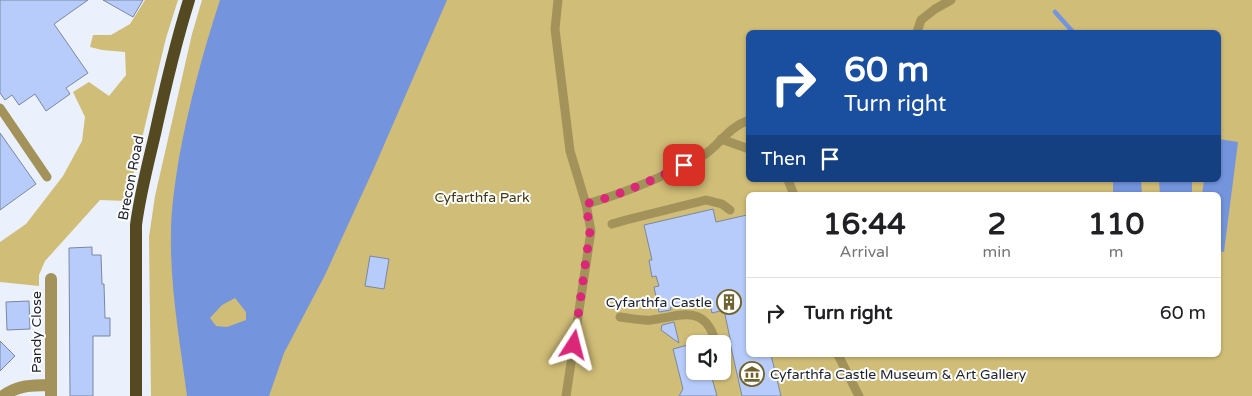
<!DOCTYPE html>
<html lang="en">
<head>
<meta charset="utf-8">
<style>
	:root { --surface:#fff; --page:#f6f6f6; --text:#202124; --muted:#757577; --line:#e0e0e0 }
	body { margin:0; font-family:"Varela Round",sans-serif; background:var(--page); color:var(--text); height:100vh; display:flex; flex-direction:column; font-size:19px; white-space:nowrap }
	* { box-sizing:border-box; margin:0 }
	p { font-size:16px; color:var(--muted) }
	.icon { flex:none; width:28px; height:28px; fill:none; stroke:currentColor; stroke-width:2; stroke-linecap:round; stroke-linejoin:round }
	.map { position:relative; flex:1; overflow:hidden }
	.drawer { position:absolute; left:746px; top:192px; width:475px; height:165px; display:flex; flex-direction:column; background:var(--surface); border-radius:8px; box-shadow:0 1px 4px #0004 }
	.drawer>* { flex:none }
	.banner { position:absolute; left:746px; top:30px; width:475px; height:152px; border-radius:8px; box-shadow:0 1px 4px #0004; background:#1a4fa0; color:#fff; overflow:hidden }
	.buttons { position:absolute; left:686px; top:335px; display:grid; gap:10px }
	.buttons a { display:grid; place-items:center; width:45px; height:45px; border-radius:8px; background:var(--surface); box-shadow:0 1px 4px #0004; font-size:25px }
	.pin { position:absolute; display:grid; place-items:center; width:42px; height:42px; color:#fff; margin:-21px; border-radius:10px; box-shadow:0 2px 8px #0006 }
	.me { position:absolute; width:55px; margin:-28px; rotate:9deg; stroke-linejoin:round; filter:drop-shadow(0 0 4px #0008) }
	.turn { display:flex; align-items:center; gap:18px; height:105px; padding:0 15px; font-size:22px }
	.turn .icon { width:65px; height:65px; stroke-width:2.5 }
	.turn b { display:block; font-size:35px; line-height:42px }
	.then { display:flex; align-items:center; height:48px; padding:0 15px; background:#0003; gap:10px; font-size:19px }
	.eta { display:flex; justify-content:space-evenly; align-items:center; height:85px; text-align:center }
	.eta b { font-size:30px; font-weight:700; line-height:35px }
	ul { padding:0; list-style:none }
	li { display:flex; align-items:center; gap:15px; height:70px; padding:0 15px; border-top:1px solid var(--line) }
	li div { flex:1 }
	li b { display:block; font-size:19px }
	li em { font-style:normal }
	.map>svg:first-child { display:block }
	.green { fill:#d0bd77; fill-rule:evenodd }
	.water { fill:#7494dd; fill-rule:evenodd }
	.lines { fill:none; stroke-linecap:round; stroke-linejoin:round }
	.stream { stroke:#7494dd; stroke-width:4.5 }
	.building { fill:#b7ccfa; stroke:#7a87a3 }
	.lane { stroke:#a3935a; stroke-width:9 }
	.street { stroke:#a3935a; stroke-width:12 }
	.primary { stroke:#544921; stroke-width:12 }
	.route { stroke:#db2777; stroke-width:9; stroke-dasharray:0 16.2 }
	.labels { text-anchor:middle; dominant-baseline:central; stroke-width:4; stroke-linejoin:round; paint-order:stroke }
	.street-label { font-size:14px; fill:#1d222d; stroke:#fdfdfd }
	.park-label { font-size:14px; fill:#433911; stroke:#fdfdfd }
	.poi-label { font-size:14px; fill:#1d222d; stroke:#fdfdfd; text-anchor:end }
</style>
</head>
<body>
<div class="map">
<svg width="1252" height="396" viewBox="0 0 1252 396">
	<rect width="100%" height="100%" fill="#eaf0fc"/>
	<g class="green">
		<polygon points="145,0 178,0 166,38 127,201 100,200 45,261 39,275 39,286 0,282 0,242 26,224 63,176 82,141 85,117 73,92 89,82 109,96 126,75 125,52 102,50 90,47 93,35 111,35 130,24"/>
		<path d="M202,0H1252V396H151L149,237L155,196L192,34ZM749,32H1219V180H749ZM749,195H1219V355H749ZM695,344H722V371H695Z"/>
	</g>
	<g class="water">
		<path d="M220,0H447L374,168L325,275L284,353L269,396H187C180,342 170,288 171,234C171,209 175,183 179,158C189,104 203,52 220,0ZM235,298L246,312V320L227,327L216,326L210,318L222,305Z"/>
		<polygon points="1219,139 1238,142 1224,252 1219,251 1219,195 1202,195 1204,180 1219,180"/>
		<polygon points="1113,180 1141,180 1142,195 1113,195"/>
		<polygon points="1159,180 1192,180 1192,195 1160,195"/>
	</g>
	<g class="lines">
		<polyline class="stream" points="1055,12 1073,32"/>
	</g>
	<g class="building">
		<polygon points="0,0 88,0 54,24 88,73 66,88 70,94 46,111 35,94 19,105 12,95 5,100 0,93"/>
		<polygon points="103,0 143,0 133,17"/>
		<polygon points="0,133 36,184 0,210"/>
		<polygon points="713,209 716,222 747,215 749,222 749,355 771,355 781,396 742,396 730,343 731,343 724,310 712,313 709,300 670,308 671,310 659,312 654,287 659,286 656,276 652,277 649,260 652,260 644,225"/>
		<polygon points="92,247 92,255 101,255 102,284 104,284 105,318 110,318 110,336 93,336 93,396 70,396 69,248"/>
		<polygon points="370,256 389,259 384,289 365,286"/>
		<polygon points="29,301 30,329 7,330 6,302"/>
		<polygon points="674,322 679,343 661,330 662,325"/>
		<polygon points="0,341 15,356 0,371"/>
		<polygon points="695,343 695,371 710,371 717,396 679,396 683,389 673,349"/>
	</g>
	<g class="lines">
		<g class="lane">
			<polyline points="558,0 555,29 570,151 586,204 591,231 566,396"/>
			<polyline points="917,32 921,20 935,9 951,0"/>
			<polyline points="0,108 47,177"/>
			<polyline points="721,139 749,149"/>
			<polyline points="788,180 794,195"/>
			<path d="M586,204C616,196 645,184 673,171C683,166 694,161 704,155C721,144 727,128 749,120"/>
			<polyline points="612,224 626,220 706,200 722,204 730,210"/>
			<path d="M620,317C630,318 641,321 651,320C681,316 706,303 716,344"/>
			<polyline points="838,355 859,396"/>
		</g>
		<g class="street">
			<path d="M3,396C20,384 31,386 51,385"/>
			<polyline points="51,396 51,279"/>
		</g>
		<path class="primary" d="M136,396V225C140,194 148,164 155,134C165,88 175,45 189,0"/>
	</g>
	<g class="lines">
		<path class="route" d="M574,345L590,231L586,204C620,195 653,180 684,165"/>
	</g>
	<defs>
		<symbol id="building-ring" viewBox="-11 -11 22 22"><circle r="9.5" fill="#fdfdfd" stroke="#6f622f" stroke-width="1.5"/><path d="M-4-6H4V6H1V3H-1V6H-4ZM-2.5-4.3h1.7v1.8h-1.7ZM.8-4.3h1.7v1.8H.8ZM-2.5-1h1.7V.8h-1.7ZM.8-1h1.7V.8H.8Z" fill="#6f622f"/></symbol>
		<symbol id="museum-ring" viewBox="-11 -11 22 22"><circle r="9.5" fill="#fdfdfd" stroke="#6f622f" stroke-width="1.5"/><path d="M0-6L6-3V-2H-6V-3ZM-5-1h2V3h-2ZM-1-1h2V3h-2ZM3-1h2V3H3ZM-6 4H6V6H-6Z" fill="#6f622f"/></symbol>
	</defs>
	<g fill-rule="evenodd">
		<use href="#building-ring" x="715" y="288" width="28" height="28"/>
		<use href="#museum-ring" x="738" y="360" width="28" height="28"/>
	</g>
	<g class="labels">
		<g class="street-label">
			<text transform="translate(131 178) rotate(-79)">Brecon Road</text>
			<text transform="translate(36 332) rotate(-90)">Pandy Close</text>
		</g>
		<g class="park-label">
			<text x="482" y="197">Cyfarthfa Park</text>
		</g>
		<g class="poi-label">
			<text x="712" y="302">Cyfarthfa Castle</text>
			<text x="770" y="374" text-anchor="start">Cyfarthfa Castle Museum &amp; Art Gallery</text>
		</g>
	</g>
</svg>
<div class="buttons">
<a><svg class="icon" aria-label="sound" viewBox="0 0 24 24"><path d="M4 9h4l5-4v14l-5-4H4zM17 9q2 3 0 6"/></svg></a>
</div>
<div class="pin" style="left:684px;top:165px;background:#d93025"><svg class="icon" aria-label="arrive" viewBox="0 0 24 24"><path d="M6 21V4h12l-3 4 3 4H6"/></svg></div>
<svg class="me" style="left:574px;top:345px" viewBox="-20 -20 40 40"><path d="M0-17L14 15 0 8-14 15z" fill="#db2777" stroke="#fff" stroke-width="4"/></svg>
<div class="banner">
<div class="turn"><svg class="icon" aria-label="right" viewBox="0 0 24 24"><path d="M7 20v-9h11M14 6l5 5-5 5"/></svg><div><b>60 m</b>Turn right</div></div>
<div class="then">Then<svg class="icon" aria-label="arrive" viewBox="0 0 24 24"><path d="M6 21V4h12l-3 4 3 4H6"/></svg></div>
</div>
<section class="drawer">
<div class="eta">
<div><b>16:44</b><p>Arrival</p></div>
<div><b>2</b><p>min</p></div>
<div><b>110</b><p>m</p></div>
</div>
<ul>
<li><svg class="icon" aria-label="right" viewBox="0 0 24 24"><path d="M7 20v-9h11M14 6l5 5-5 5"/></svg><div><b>Turn right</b></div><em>60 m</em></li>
</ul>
</section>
</div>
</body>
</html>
